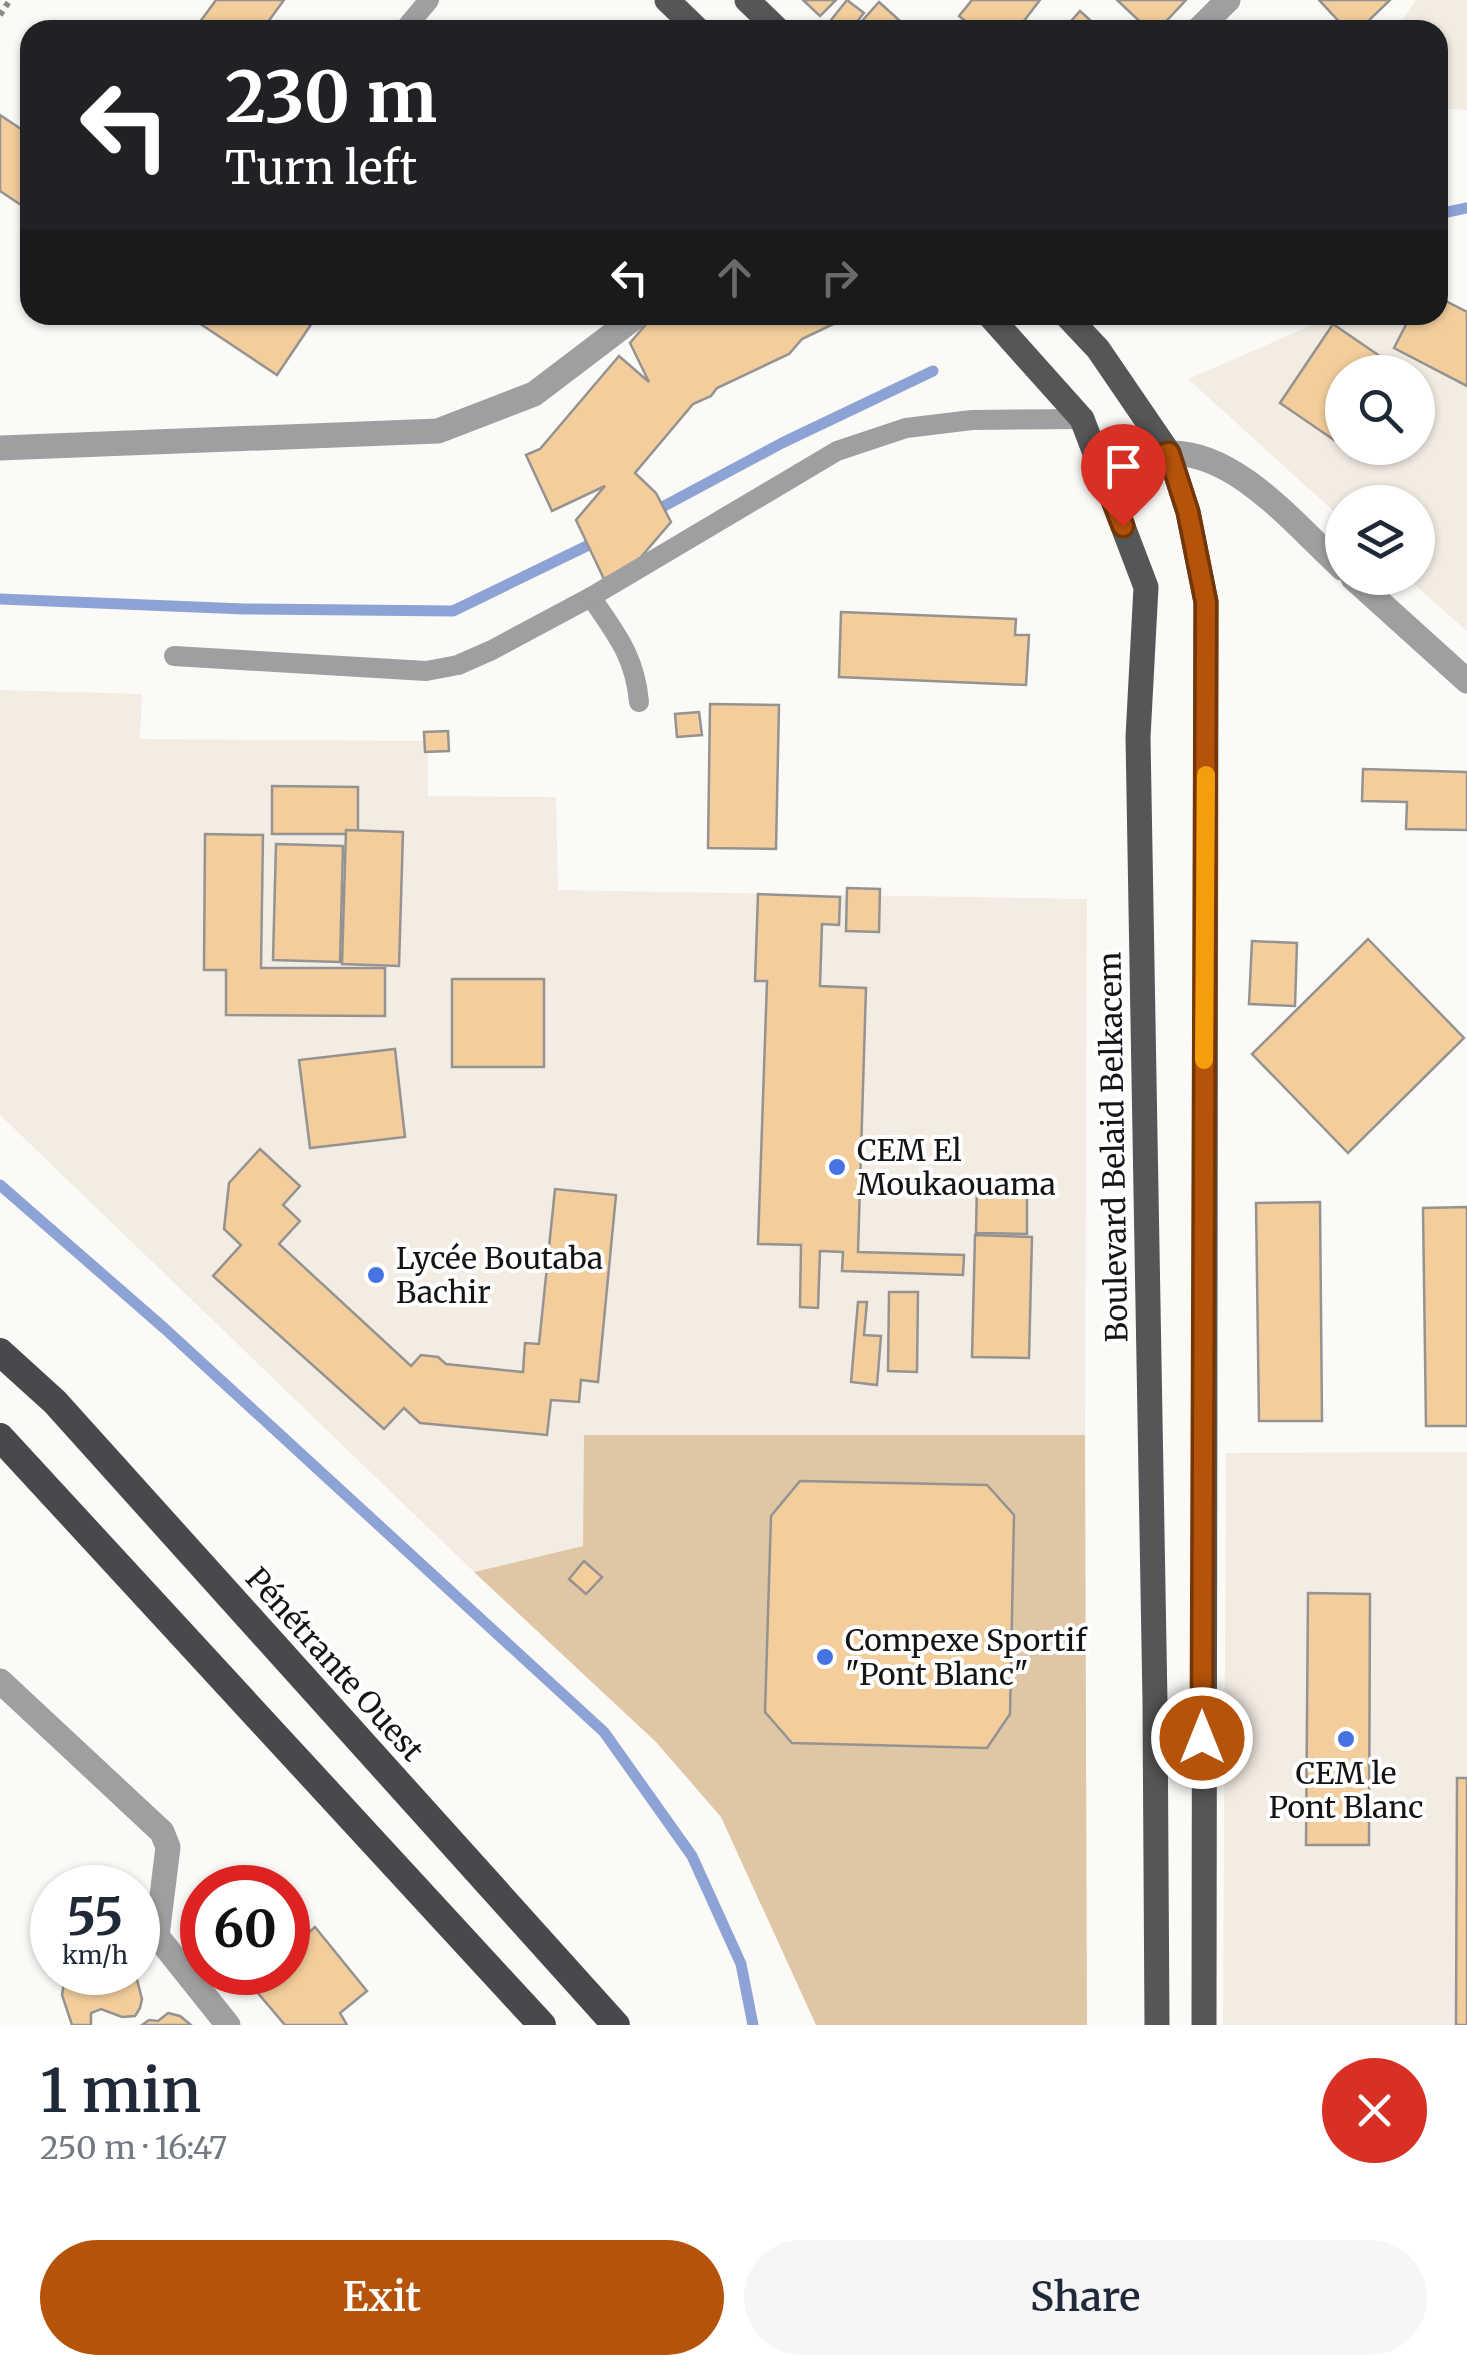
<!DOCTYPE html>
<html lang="en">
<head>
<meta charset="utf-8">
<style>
	:root { --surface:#fff; --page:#f6f6f7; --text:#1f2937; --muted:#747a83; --accent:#b45309 }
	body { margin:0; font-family:Merriweather,serif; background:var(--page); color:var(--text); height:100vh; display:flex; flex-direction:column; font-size:38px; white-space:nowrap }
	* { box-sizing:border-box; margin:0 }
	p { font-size:32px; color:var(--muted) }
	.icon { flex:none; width:55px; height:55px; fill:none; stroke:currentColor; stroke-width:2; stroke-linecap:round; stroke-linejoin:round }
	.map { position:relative; height:2025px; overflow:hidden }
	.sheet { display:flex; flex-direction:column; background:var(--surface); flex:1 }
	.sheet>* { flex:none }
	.hud { position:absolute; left:20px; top:20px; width:1428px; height:305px; border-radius:30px; box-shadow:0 2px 8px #0004; background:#202124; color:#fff; overflow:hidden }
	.fabs { position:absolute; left:1325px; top:355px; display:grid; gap:20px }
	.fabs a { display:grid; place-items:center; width:110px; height:110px; border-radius:50%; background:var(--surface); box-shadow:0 2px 8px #0004; font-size:50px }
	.speed { position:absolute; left:30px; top:1865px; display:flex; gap:20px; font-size:50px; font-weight:700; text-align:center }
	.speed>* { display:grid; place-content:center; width:130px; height:130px; border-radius:50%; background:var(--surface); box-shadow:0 2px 8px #0004; line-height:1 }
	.speed small { font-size:25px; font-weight:400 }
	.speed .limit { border:15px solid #d22; background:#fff; color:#111 }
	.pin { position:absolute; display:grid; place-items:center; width:85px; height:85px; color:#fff; margin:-102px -42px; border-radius:50% 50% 50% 0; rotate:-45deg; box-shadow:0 0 10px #0007 }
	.pin .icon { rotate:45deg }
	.me { position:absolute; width:110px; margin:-55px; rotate:0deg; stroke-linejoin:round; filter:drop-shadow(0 0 8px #0008) }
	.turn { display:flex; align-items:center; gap:35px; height:210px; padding:0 40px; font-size:45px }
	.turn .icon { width:130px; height:130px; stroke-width:2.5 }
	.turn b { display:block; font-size:70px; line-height:85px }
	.lanes { display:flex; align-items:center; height:95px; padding:0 40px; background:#0003; justify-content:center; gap:50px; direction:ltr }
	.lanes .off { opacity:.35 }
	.round { display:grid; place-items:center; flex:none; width:105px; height:105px; border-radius:52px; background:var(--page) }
	.head { display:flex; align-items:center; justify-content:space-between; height:170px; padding:0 40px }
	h1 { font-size:60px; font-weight:600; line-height:75px }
	.primary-button { display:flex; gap:20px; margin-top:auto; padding:20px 40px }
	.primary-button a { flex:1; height:115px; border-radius:60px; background:var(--accent); color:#fff; font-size:40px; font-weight:600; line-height:115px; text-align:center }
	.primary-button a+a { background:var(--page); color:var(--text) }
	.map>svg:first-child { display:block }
	.built { fill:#f3ece3; fill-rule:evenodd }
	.green { fill:#dfc6a5 }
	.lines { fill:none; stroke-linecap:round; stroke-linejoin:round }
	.stream { stroke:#8da3d5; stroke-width:11 }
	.building { fill:#f3ce9c; stroke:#959391; stroke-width:2.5 }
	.path { stroke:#8a8987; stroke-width:6; stroke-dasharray:5 5; stroke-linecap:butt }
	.service { stroke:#9f9fa1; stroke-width:20 }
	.minor { stroke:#9f9fa1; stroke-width:25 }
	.tertiary { stroke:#9f9fa1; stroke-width:25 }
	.primary { stroke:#555658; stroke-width:25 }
	.trunk { stroke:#48494c; stroke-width:28 }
	.route-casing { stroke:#753606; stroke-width:25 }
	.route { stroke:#b45309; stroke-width:18 }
	.slow { stroke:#f59e0b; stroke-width:18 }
	.poi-dot { fill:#4772e4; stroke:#fff; stroke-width:4 }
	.labels { text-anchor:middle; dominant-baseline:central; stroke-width:8; stroke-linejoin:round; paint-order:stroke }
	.street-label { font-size:30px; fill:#161514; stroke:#fff }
	.poi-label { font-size:30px; fill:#161514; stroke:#fff; text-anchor:start }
</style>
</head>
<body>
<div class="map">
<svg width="1467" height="2025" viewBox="0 0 1467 2025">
	<rect width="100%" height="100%" fill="#fcfaf7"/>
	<g class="built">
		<polygon points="1416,0 1467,0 1467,110 1438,108 1438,30 1402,30 1399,25"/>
		<path d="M1438,313L1467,331V631L1407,578H1418V502H1342V519L1188,379L1335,315ZM1342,372H1418V448H1342Z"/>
		<polygon points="0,690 142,694 140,739 428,741 428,796 556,797 558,890 1087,899 1085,1435 585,1435 583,1546 474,1572 0,1115"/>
		<polygon points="1467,1452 1467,2025 1223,2025 1226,1453"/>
	</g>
	<polygon class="green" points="584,1435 1085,1435 1087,2025 816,2025 721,1817 656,1742 474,1572 583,1546"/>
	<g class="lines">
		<g class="stream">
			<polyline points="1438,214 1467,208"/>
			<polyline points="651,513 782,443 933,371"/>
			<polyline points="0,599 244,609 453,611 599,540"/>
			<polyline points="0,1185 164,1328 604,1732 692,1856 741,1964 753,2025"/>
		</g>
	</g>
	<g class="building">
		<polygon points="216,0 284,0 262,30 194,30"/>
		<polygon points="803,0 836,0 820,16"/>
		<polygon points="847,0 864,13 850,30 843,30 831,20"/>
		<polygon points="972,0 1040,0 1017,30 976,30 959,16"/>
		<polygon points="1117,0 1186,0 1158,30 1149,30"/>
		<polygon points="1319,0 1390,0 1359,30 1347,30"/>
		<polygon points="879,2 910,30 854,30"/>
		<polygon points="1080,11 1101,30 1063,30"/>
		<polygon points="0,115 30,135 30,211 0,191"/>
		<polygon points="1438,297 1467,312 1467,386 1394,348 1411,315 1438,315"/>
		<polygon points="187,315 300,315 312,323 277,375"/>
		<polygon points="654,315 852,315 802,339 789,354 717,388 711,396 693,404 635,473 656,493 671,522 635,564 604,579 576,520 605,486 552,511 526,455 540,449 619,356 649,382 630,343"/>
		<polygon points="1333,324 1387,361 1379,372 1342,372 1342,427 1334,440 1280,403"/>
		<polygon points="841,612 1016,619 1015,635 1029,635 1026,685 839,677"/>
		<polygon points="710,704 779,705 776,849 708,848"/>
		<polygon points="699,712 702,735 677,737 675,714"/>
		<polygon points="448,731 449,751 425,752 424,732"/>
		<polygon points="1363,769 1467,772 1467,830 1406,829 1407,802 1362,801"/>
		<polygon points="272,786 358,787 358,834 272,834"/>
		<polygon points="346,830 403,832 399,966 342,964"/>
		<polygon points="205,834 263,835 261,968 385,968 385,1016 226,1015 226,970 204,970"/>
		<polygon points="276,844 343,846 340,962 273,960"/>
		<polygon points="847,888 880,889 879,932 846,931"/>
		<polygon points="758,894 840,897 839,925 822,924 820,986 866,988 858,1252 964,1255 963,1275 842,1271 843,1252 820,1251 818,1308 800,1307 801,1245 758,1244 767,981 755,981"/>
		<polygon points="1368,939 1464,1038 1348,1153 1252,1054"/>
		<polygon points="1252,941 1297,943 1295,1006 1249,1004"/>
		<rect x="452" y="979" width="92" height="88"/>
		<polygon points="395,1049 405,1137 310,1148 299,1060"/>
		<polygon points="260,1149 300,1186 283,1205 300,1221 279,1244 411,1366 421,1355 438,1357 446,1364 523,1372 525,1343 539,1344 555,1189 616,1195 598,1382 581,1380 579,1402 551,1400 547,1435 420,1423 404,1408 384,1429 213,1276 241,1245 224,1229 229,1183"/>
		<polygon points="977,1182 1027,1182 1027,1234 976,1233"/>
		<polygon points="1320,1202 1322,1421 1259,1421 1256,1203"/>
		<polygon points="1467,1207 1467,1426 1426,1426 1423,1208"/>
		<polygon points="975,1235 1032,1237 1029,1358 972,1357"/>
		<polygon points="889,1292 918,1292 917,1372 888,1371"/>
		<polygon points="858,1302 867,1302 864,1335 881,1336 877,1385 851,1382"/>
		<polygon points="800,1481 987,1485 1014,1515 1010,1714 987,1748 792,1743 765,1712 771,1516"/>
		<polygon points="584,1561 602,1577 586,1594 569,1579"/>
		<polygon points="1308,1593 1370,1594 1369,1845 1306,1845"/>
		<polygon points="1457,1778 1467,1778 1467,2025 1456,2025"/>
		<polygon points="315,1927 367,1991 340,2013 347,2025 285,2025 240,1972 288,1972 288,1950"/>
		<polygon points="80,1972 135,1972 142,1999 140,2008 135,2016 122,2017 101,2009 91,2013 91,2025 72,2025 62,1995 64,1983"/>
		<polygon points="168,2013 180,2016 191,2025 142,2025 149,2020 158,2021"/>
	</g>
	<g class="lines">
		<polyline class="path" points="0,15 10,0"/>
		<g class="service">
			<polyline points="404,30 429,0"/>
			<path d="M591,597C616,634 635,656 639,702"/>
			<polyline points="174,656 426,671 458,665 492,650 591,597 837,451 906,428 972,420 1082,419"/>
		</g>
		<g class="minor">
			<polyline points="1198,30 1228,0"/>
			<polyline points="0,448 438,431 534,394 638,315"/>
			<polyline points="0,1681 162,1832 168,1847 157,1936 228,2025"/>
		</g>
		<g class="tertiary">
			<path d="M1100,466C1122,462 1147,453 1170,453C1237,452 1296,526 1342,568"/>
			<polyline points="1353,578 1467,681"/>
		</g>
		<g class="primary">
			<polyline points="667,0 698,30"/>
			<polyline points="747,0 778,30"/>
			<polyline points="989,315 1082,419 1146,587 1138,737 1155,1702 1157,2025"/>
			<polyline points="1066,315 1098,349 1169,453 1188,512 1206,602 1204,2025"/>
		</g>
		<g class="trunk">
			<polyline points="0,1352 55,1402 616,2025"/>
			<polyline points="0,1437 542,2025"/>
		</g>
	</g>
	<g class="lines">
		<defs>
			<polyline id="route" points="1123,526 1100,466 1169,453 1188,512 1206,602 1202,1738"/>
		</defs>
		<use href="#route" class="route-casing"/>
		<use href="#route" class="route"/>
		<polyline class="slow" points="1204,1060 1206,775"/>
	</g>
	<g class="poi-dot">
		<circle cx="837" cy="1167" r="10"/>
		<circle cx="376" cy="1275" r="10"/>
		<circle cx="825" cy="1657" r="10"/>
		<circle cx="1346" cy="1739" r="10"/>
	</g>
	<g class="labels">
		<g class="street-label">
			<text transform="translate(1113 1147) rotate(-91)">Boulevard Belaid Belkacem</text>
			<text transform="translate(335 1664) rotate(48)">Pénétrante Ouest</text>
		</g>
		<g class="poi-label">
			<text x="857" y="1150">CEM El<tspan x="857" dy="34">Moukaouama</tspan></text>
			<text x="396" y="1258">Lycée Boutaba<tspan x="396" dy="34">Bachir</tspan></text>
			<text x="845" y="1640">Compexe Sportif<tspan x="845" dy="34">"Pont Blanc"</tspan></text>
			<text x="1346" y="1773" text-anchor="middle">CEM le<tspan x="1346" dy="34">Pont Blanc</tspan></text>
		</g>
	</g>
</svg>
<div class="fabs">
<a><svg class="icon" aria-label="search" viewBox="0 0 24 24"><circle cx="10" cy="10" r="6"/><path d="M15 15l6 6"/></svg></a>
<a><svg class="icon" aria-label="layers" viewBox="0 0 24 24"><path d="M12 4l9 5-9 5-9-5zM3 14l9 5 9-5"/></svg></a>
</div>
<div class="speed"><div>55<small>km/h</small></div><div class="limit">60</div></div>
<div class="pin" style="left:1123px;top:526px;background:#d93025"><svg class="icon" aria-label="arrive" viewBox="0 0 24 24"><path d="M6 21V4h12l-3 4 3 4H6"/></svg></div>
<svg class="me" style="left:1202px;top:1738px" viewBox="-20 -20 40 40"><circle r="17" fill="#b45309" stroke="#fff" stroke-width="3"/><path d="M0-11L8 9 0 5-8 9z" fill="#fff"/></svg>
<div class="hud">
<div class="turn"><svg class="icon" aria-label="left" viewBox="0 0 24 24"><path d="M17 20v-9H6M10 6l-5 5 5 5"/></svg><div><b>230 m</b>Turn left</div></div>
<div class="lanes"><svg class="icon" aria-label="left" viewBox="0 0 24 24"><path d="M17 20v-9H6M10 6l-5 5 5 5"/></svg><svg class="icon off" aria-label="ahead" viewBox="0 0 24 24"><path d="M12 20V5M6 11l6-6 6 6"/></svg><svg class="icon off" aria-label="right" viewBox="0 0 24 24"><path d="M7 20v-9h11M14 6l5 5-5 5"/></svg></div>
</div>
</div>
<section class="sheet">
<div class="head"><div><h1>1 min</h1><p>250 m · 16:47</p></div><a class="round" style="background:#d93025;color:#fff"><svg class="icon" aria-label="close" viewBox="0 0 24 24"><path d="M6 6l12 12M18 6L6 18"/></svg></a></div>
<div class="primary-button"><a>Exit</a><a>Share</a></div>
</section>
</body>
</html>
